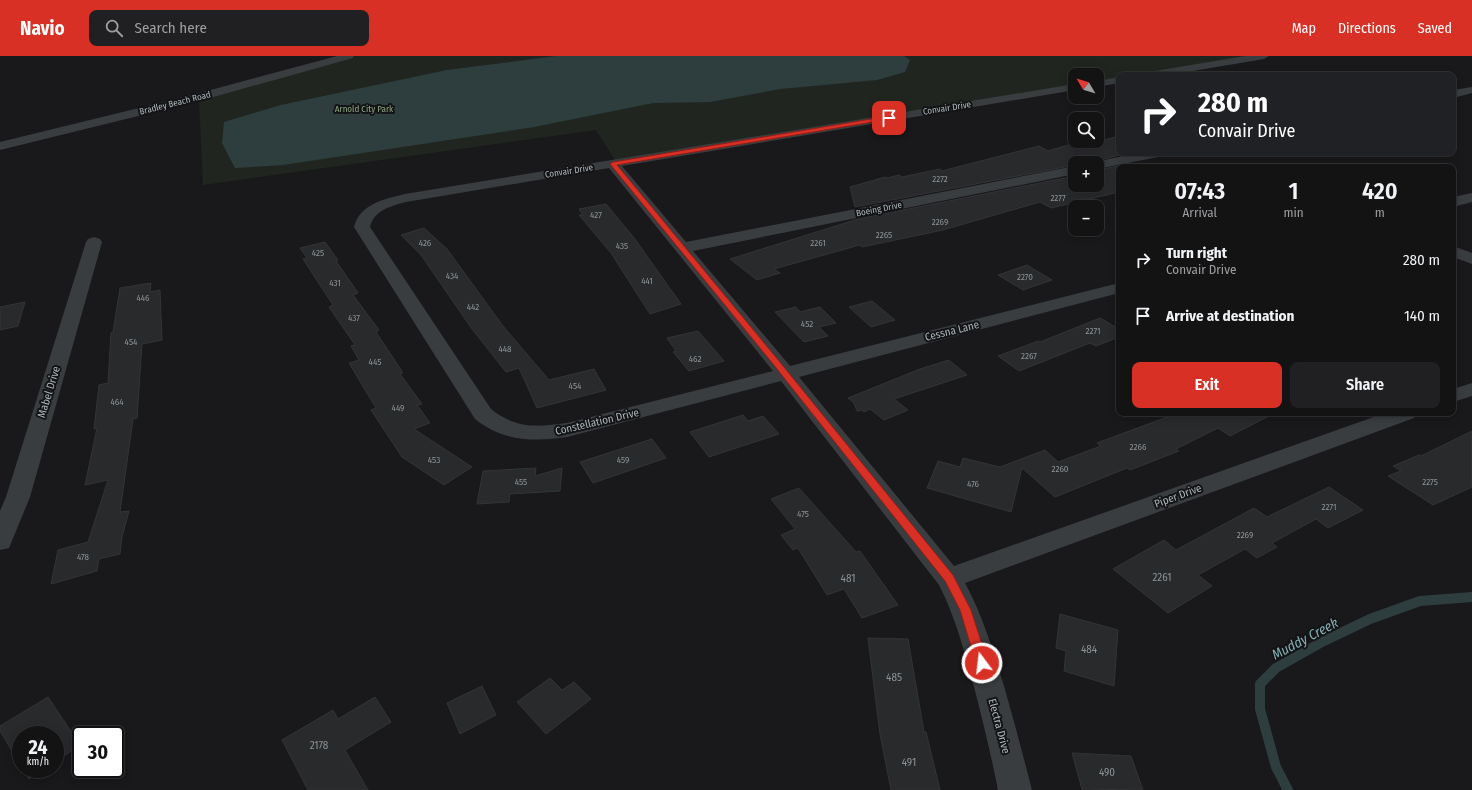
<!DOCTYPE html>
<html lang="en">
<head>
<meta charset="utf-8">
<style>
	:root { --surface:#131314; --page:#202022; --text:#f1f3f6; --muted:#9d9ea0; --line:#323234; --accent:#d93025 }
	body { margin:0; font-family:"Fira Sans Condensed",sans-serif; background:var(--page); color:var(--text); height:100vh; display:flex; flex-direction:column; font-size:15px; white-space:nowrap }
	* { box-sizing:border-box; margin:0 }
	p { font-size:13px; color:var(--muted) }
	.icon { flex:none; width:22px; height:22px; fill:none; stroke:currentColor; stroke-width:2; stroke-linecap:round; stroke-linejoin:round }
	.map { position:relative; flex:1; overflow:hidden }
	.panel { position:absolute; left:1116px; top:108px; width:340px; height:252px; display:flex; flex-direction:column; background:var(--surface); border-radius:8px; box-shadow:0 2px 10px #0003,0 0 0 1px var(--line) }
	.panel>* { flex:none }
	.banner { position:absolute; left:1116px; top:16px; width:340px; height:84px; border-radius:8px; box-shadow:0 2px 10px #0003,0 0 0 1px var(--line); background:#202124; color:#fff; overflow:hidden }
	.needle { width:26px; rotate:308deg }
	.controls { position:absolute; left:1068px; top:12px; display:grid; gap:8px }
	.controls a { display:grid; place-items:center; width:36px; height:36px; border-radius:8px; background:var(--surface); box-shadow:0 2px 10px #0003,0 0 0 1px var(--line); font-size:20px }
	.speed { position:absolute; left:12px; top:670px; display:flex; gap:8px; font-size:20px; font-weight:700; text-align:center }
	.speed>* { display:grid; place-content:center; width:52px; height:52px; border-radius:50%; background:var(--surface); box-shadow:0 2px 10px #0003,0 0 0 1px var(--line); line-height:1 }
	.speed small { font-size:10px; font-weight:400 }
	.speed .limit { border:2px solid #111; border-radius:6px; background:#fff; color:#111 }
	.pin { position:absolute; display:grid; place-items:center; width:34px; height:34px; color:#fff; margin:-17px; border-radius:8px; box-shadow:0 2px 6px #0006 }
	.me { position:absolute; width:44px; margin:-22px; rotate:345deg; stroke-linejoin:round; filter:drop-shadow(0 0 3px #0008) }
	.turn { display:flex; align-items:center; gap:14px; height:84px; padding:0 16px; font-size:18px }
	.turn .icon { width:52px; height:52px; stroke-width:2.5 }
	.turn b { display:block; font-size:28px; line-height:34px }
	.eta { display:flex; justify-content:space-evenly; align-items:center; height:68px; text-align:center }
	.eta b { font-size:24px; font-weight:600; line-height:28px }
	.button { display:flex; gap:8px; margin-top:auto; padding:8px 16px }
	.button a { flex:1; height:46px; border-radius:8px; background:var(--accent); color:#fff; font-size:16px; font-weight:600; line-height:46px; text-align:center }
	.button a+a { background:var(--page); color:var(--text) }
	ul { padding:0; list-style:none }
	li { display:flex; align-items:center; gap:12px; height:56px; padding:0 16px }
	li div { flex:1 }
	li b { display:block; font-size:15px }
	li em { font-style:normal }
	header { display:flex; align-items:center; gap:24px; box-sizing:border-box; height:56px; padding:0 20px; background:var(--accent); color:#fff }
	header strong { font-size:19px }
	nav { display:flex; gap:22px; margin-inline-start:auto; font-size:14px }
	.search { width:280px; height:36px; background:var(--page); display:flex; align-items:center; gap:10px; box-sizing:border-box; padding:0 14px; border-radius:8px; color:var(--muted); font-size:15px }
	.map>svg:first-child { display:block }
	.green { fill:#20261f }
	.water { fill:#2e3e3f }
	.lines { fill:none; stroke-linecap:round; stroke-linejoin:round }
	.stream { stroke:#2e3e3f; stroke-width:10 }
	.building { fill:#292a2c; stroke:#333437 }
	.street { fill:#3a3d40; fill-rule:evenodd }
	.route { fill:#d93025; stroke:#8d1f18 }
	.labels { text-anchor:middle; dominant-baseline:central; stroke-width:4; stroke-linejoin:round; paint-order:stroke }
	.far-street-label { font-size:9px; fill:#abb5ba; stroke:#141416 }
	.far-park-label { font-size:9px; fill:#8da583; stroke:#141416 }
	.number-label { font-size:9px; fill:#8a9296 }
	.street-label { font-size:11px; fill:#abb5ba; stroke:#141416 }
	.near-number-label { font-size:11px; fill:#8a9296 }
	.near-water-label { font-size:14px; font-style:italic; fill:#83afb5; stroke:#141416 }
</style>
</head>
<body>
<header>
<strong>Navio</strong>
<div class="search"><svg class="icon" aria-label="search" viewBox="0 0 24 24"><circle cx="10" cy="10" r="6"/><path d="M15 15l6 6"/></svg>Search here</div>
<nav><a>Map</a><a>Directions</a><a>Saved</a></nav>
</header>
<div class="map">
<svg width="1472" height="734" viewBox="0 0 1472 734">
	<rect width="100%" height="100%" fill="#19191b"/>
	<polygon class="green" points="356,0 1251,0 1134,19 1119,19 1119,22 1097,25 1097,19 1075,19 1075,29 615,104 596,74 203,129 199,43"/>
	<polygon class="water" points="556,0 904,0 910,4 905,16 877,24 780,33 710,46 653,47 534,71 283,109 235,112 222,87 224,66 281,49 447,14"/>
	<g class="lines">
		<polyline class="stream" points="1288,734 1276,711 1260,653 1260,628 1276,612 1322,586 1370,563 1420,545 1472,541"/>
	</g>
	<g class="building">
		<polygon points="1119,80 1119,99 1090,107 1075,107 1075,109 855,151 850,131 885,121 887,122 899,119 902,121 940,113 942,115 1039,90 1048,95 1082,85 1097,85 1097,81 1104,84"/>
		<polygon points="1119,110 1119,136 1051,152 1040,146 943,174 862,191 860,189 774,213 780,217 757,224 730,203 858,163 1075,120 1075,129 1097,129 1097,114"/>
		<polygon points="606,148 635,183 681,248 650,258 611,197 579,159 583,159 579,153"/>
		<polygon points="424,172 447,193 503,270 549,324 594,313 606,334 537,352 519,312 506,316 472,273 421,199 401,179"/>
		<polygon points="325,186 338,204 336,205 358,237 353,239 379,274 376,276 403,317 400,318 422,348 417,349 430,367 414,373 472,411 444,429 402,401 371,354 376,352 349,307 359,304 351,290 355,289 329,251 333,249 303,203 307,202 300,192"/>
		<polygon points="1027,209 1052,224 1023,234 998,219"/>
		<polygon points="151,227 150,236 160,234 162,284 142,288 137,362 133,363 120,456 129,455 122,481 120,498 99,503 97,515 51,528 58,494 88,486 108,424 85,429 97,372 94,373 99,329 108,327 111,277 113,276 120,232"/>
		<polygon points="872,245 895,264 871,271 849,251"/>
		<polygon points="25,246 18,270 0,274 0,251"/>
		<polygon points="796,251 800,256 820,251 836,267 819,271 828,280 804,286 775,256"/>
		<polygon points="1100,262 1119,273 1119,281 1096,290 1090,287 1019,315 998,300 1038,285 1040,286"/>
		<polygon points="698,275 724,305 689,315 673,296 676,295 667,282"/>
		<polygon points="949,304 967,319 894,343 908,354 884,364 870,353 864,356 862,354 857,355 854,347 848,342 920,313"/>
		<polygon points="1178,357 1275,357 1230,380 1218,372 1176,393 1179,395 1130,414 1127,412 1055,441 1022,412 1011,456 927,432 938,405 960,411 963,402 1000,411 1045,394 1058,406 1101,390 1097,387"/>
		<polygon points="743,359 748,365 763,360 779,378 709,401 690,376"/>
		<polygon points="1472,375 1472,431 1433,449 1388,420 1401,415 1393,410 1419,399 1421,400"/>
		<polygon points="652,383 666,402 593,427 580,406"/>
		<polygon points="536,412 535,420 562,412 560,435 510,438 509,446 477,448 483,415"/>
		<polygon points="1329,431 1363,454 1328,472 1316,463 1272,487 1277,491 1257,502 1245,493 1198,519 1212,530 1168,557 1113,513 1164,484 1176,494 1254,452 1267,461"/>
		<polygon points="799,432 856,496 860,495 898,549 862,562 844,533 827,539 798,492 793,494 781,479 795,473 771,443"/>
		<polygon points="1060,558 1118,574 1114,630 1064,615 1066,595 1056,592"/>
		<polygon points="868,582 908,583 924,676 926,676 940,734 891,734 880,678"/>
		<polygon points="550,622 562,634 574,626 591,643 546,678 517,646"/>
		<polygon points="482,630 496,659 460,678 447,647"/>
		<polygon points="48,641 80,689 55,706 55,679 21,679 21,710 0,675 0,670"/>
		<polygon points="375,641 391,666 345,694 368,734 308,734 282,684 333,654 338,663"/>
		<polygon points="1072,697 1131,700 1143,734 1082,733"/>
		<polygon points="23,713 44,713 29,723"/>
	</g>
	<g class="lines">
		<g class="street">
			<polygon points="337,0 354,0 353,2 199,45 0,94 0,86 192,39"/>
			<polygon points="1245,0 1269,0 1264,3 1169,19 1143,19 1149,16"/>
			<polygon points="1119,21 1119,27 1097,31 1097,25"/>
			<path d="M1075,28V34L622,110L686,186L1075,110V118L693,195L790,310L1119,227V237L799,321L954,510L1385,357H1417L1414,362L965,527C983,560 993,595 1004,630C1014,665 1023,699 1032,734H998C991,698 982,662 973,627C964,594 955,560 939,529L781,325L567,381C534,386 502,385 475,363L354,171C360,148 384,143 405,138ZM609,112L773,315L567,367C537,371 516,373 491,353L370,171C374,154 391,150 406,146Z"/>
			<polygon points="1472,31 1472,37 1453,42 1453,34"/>
			<polygon points="1137,97 1165,97 1163,100 1158,101 1097,113 1097,107 1091,107"/>
			<polygon points="1472,137 1472,146 1453,151 1453,141"/>
			<polygon points="94,181 100,183 102,186 30,441 9,492 0,494 0,455 6,441 86,186 88,183"/>
			<polygon points="1453,190 1472,197 1472,208 1453,201"/>
			<polygon points="1472,327 1472,340 1453,346 1453,333"/>
		</g>
	</g>
	<polygon class="route" points="889,60 891,61 891,63 617,109 779,305 953,519 971,554 988,607 986,610 982,612 978,610 976,607 960,554 945,525 773,308 610,108 613,106"/>
	<g class="labels">
		<g class="far-street-label">
			<text transform="translate(175 47) rotate(-14)">Bradley Beach Road</text>
			<text transform="translate(947 52) rotate(-9)">Convair Drive</text>
			<text transform="translate(569 115) rotate(-9)">Convair Drive</text>
			<text transform="translate(879 153) rotate(-11)">Boeing Drive</text>
		</g>
		<g class="far-park-label">
			<text x="364" y="53">Arnold City Park</text>
		</g>
		<g class="number-label">
			<text x="940" y="123">2272</text>
			<text x="1058" y="142">2277</text>
			<text x="596" y="159">427</text>
			<text x="940" y="166">2269</text>
			<text x="884" y="179">2265</text>
			<text x="425" y="187">426</text>
			<text x="818" y="187">2261</text>
			<text x="622" y="190">435</text>
			<text x="318" y="197">425</text>
			<text x="452" y="220">434</text>
			<text x="1025" y="221">2270</text>
			<text x="647" y="225">441</text>
			<text x="335" y="227">431</text>
			<text x="143" y="242">446</text>
			<text x="473" y="251">442</text>
			<text x="354" y="262">437</text>
			<text x="807" y="268">452</text>
			<text x="1093" y="275">2271</text>
			<text x="131" y="286">454</text>
			<text x="505" y="293">448</text>
			<text x="1029" y="300">2267</text>
			<text x="695" y="303">462</text>
			<text x="375" y="306">445</text>
			<text x="575" y="330">454</text>
			<text x="117" y="346">464</text>
			<text x="398" y="352">449</text>
			<text x="1138" y="391">2266</text>
			<text x="434" y="404">453</text>
			<text x="623" y="404">459</text>
			<text x="1060" y="413">2260</text>
			<text x="521" y="426">455</text>
			<text x="1430" y="426">2275</text>
			<text x="973" y="428">476</text>
			<text x="1329" y="451">2271</text>
			<text x="803" y="458">475</text>
			<text x="1245" y="479">2269</text>
			<text x="83" y="501">478</text>
		</g>
		<g class="street-label">
			<text transform="translate(952 275) rotate(-14)">Cessna Lane</text>
			<text transform="translate(49 336) rotate(-73)">Mabel Drive</text>
			<text transform="translate(597 366) rotate(-13)">Constellation Drive</text>
			<text transform="translate(1178 440) rotate(-20)">Piper Drive</text>
			<text transform="translate(999 670) rotate(75)">Electra Drive</text>
		</g>
		<g class="near-number-label">
			<text x="1162" y="521">2261</text>
			<text x="848" y="522">481</text>
			<text x="1089" y="593">484</text>
			<text x="894" y="621">485</text>
			<text x="319" y="689">2178</text>
			<text x="909" y="706">491</text>
			<text x="1107" y="716">490</text>
		</g>
		<g class="near-water-label">
			<text transform="translate(1305 583) rotate(-28)">Muddy Creek</text>
		</g>
	</g>
</svg>
<div class="controls">
<a><svg class="needle" viewBox="-14 -14 28 28"><path d="M0-13l5 13h-10z" fill="#e53935"/><path d="M0 13l5-13h-10z" fill="#9d9ea0"/></svg></a>
<a><svg class="icon" aria-label="search" viewBox="0 0 24 24"><circle cx="10" cy="10" r="6"/><path d="M15 15l6 6"/></svg></a>
<a>+</a>
<a>−</a>
</div>
<div class="speed"><div>24<small>km/h</small></div><div class="limit">30</div></div>
<div class="pin" style="left:889px;top:62px;background:#d93025"><svg class="icon" aria-label="arrive" viewBox="0 0 24 24"><path d="M6 21V4h12l-3 4 3 4H6"/></svg></div>
<svg class="me" style="left:982px;top:607px" viewBox="-20 -20 40 40"><circle r="17" fill="#d93025" stroke="#fff" stroke-width="3"/><path d="M0-11L8 9 0 5-8 9z" fill="#fff"/></svg>
<div class="banner">
<div class="turn"><svg class="icon" aria-label="right" viewBox="0 0 24 24"><path d="M7 20v-9h11M14 6l5 5-5 5"/></svg><div><b>280 m</b>Convair Drive</div></div>
</div>
<section class="panel">
<div class="eta">
<div><b>07:43</b><p>Arrival</p></div>
<div><b>1</b><p>min</p></div>
<div><b>420</b><p>m</p></div>
</div>
<ul>
<li><svg class="icon" aria-label="right" viewBox="0 0 24 24"><path d="M7 20v-9h11M14 6l5 5-5 5"/></svg><div><b>Turn right</b><p>Convair Drive</p></div><em>280 m</em></li>
<li><svg class="icon" aria-label="arrive" viewBox="0 0 24 24"><path d="M6 21V4h12l-3 4 3 4H6"/></svg><div><b>Arrive at destination</b></div><em>140 m</em></li>
</ul>
<div class="button"><a>Exit</a><a>Share</a></div>
</section>
</div>
</body>
</html>
